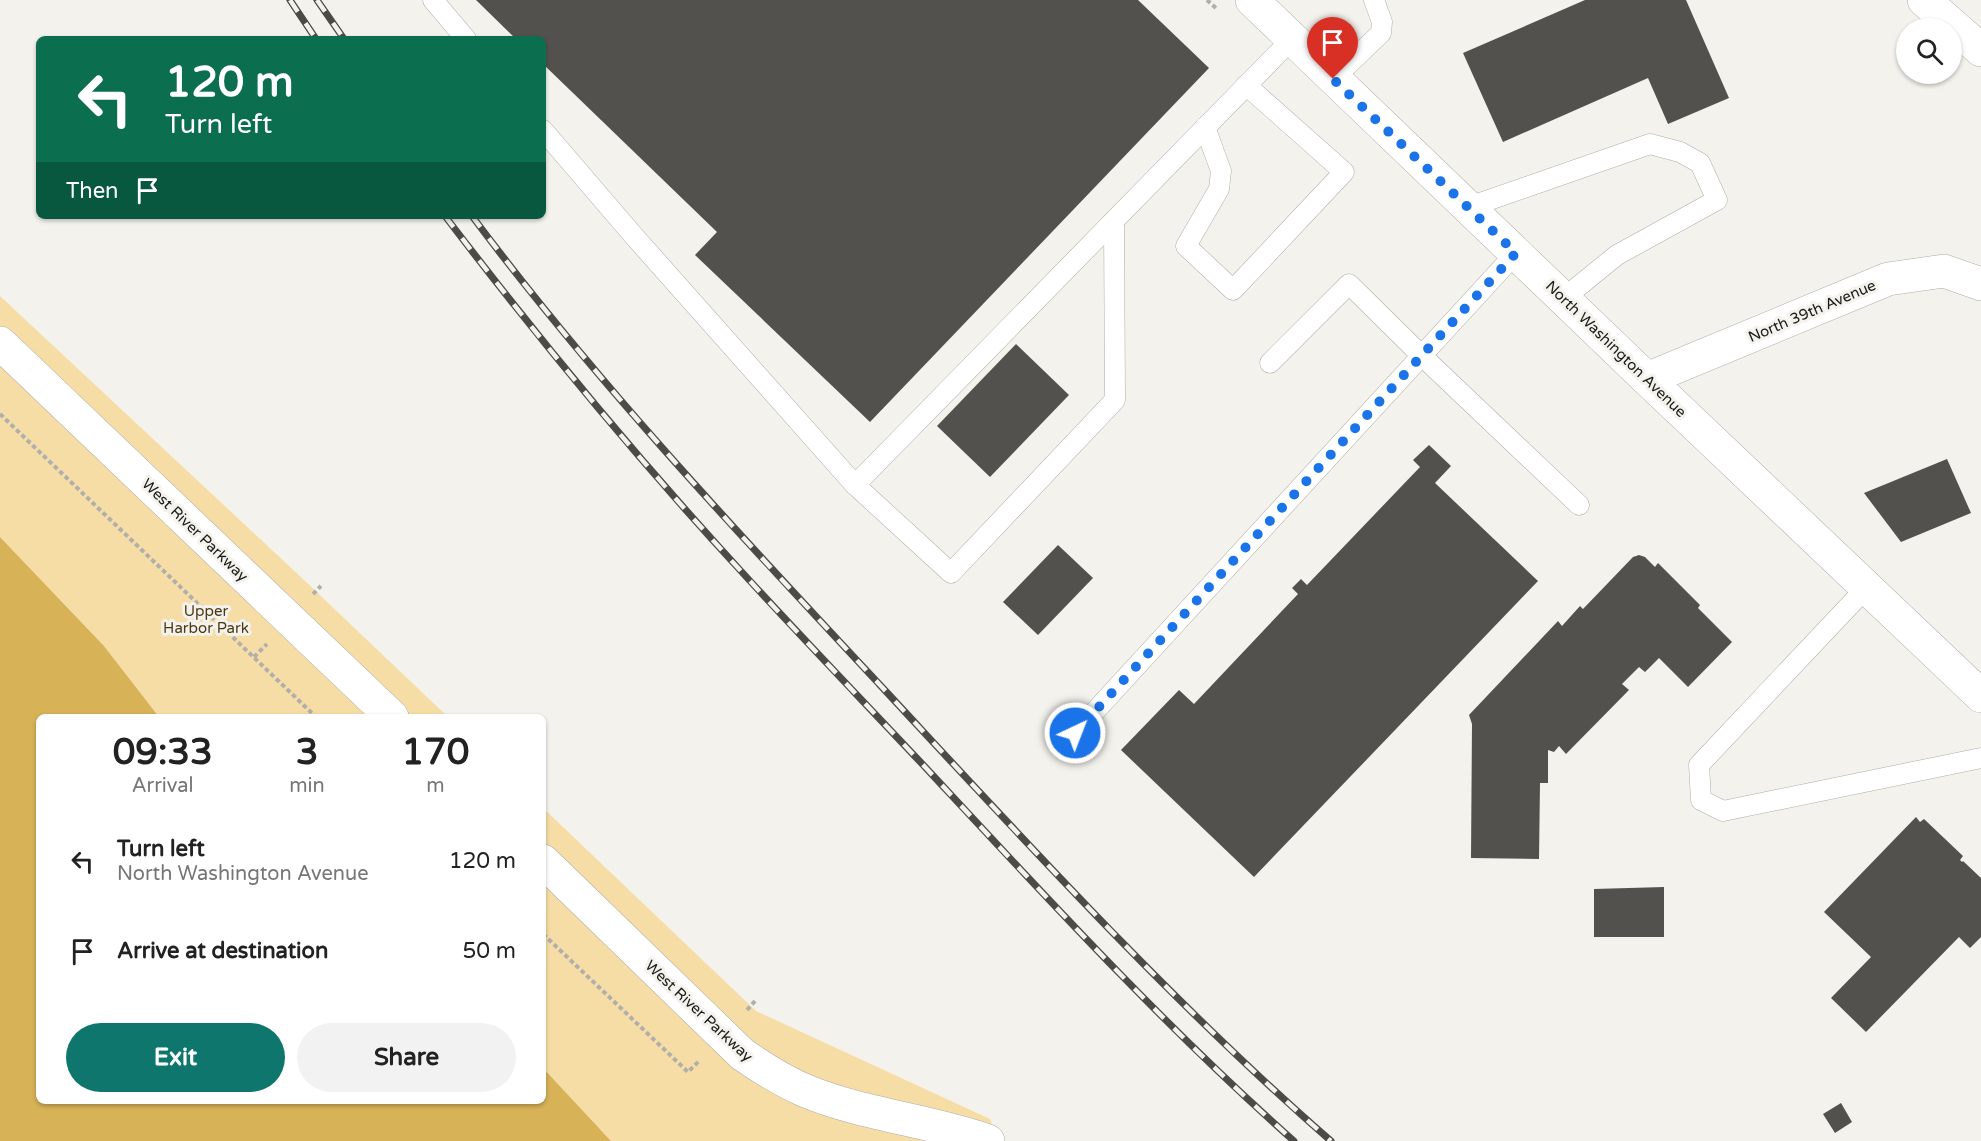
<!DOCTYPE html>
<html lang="en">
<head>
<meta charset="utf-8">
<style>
	:root { --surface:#fff; --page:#f2f2f2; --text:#222; --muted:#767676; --accent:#0f766e }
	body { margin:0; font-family:"Varela Round",sans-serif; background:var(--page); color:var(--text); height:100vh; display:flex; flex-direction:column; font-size:22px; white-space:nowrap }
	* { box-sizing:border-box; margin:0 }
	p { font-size:20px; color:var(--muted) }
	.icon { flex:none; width:33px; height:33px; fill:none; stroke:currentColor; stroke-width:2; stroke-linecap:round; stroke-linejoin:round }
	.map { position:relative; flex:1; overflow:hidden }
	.side { position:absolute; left:36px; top:714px; width:510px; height:390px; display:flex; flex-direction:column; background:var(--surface); border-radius:9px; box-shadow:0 2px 4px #0004 }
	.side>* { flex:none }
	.hud { position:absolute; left:36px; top:36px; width:510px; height:183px; border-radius:9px; box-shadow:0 2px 4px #0004; background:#0b6e4f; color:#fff; overflow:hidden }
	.tools { position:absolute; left:1896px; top:18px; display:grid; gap:12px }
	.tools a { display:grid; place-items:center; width:66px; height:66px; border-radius:50%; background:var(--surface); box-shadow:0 2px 4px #0004; font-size:30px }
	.pin { position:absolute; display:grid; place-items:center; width:51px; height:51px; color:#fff; margin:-62px -26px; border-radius:50% 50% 50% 0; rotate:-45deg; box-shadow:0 0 6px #0007 }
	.pin .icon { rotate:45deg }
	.me { position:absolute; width:66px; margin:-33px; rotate:43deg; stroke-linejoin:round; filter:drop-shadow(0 0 4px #0008) }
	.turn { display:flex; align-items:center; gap:21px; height:126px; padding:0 30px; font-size:27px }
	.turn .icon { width:78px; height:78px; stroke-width:2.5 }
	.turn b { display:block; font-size:42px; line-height:51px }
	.then { display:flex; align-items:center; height:57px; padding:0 30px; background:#0003; gap:12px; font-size:22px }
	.eta { display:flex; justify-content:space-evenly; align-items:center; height:102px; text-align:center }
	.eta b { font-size:36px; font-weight:800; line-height:42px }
	.button { display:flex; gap:12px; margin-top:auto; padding:12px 30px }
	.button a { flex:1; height:69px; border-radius:36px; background:var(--accent); color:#fff; font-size:24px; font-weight:800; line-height:69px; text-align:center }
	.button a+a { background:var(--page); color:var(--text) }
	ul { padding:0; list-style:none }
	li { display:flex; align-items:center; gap:18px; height:90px; padding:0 30px }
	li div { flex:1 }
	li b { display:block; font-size:22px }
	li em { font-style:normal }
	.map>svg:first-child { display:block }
	.green { fill:#f6dda6 }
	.water { fill:#d7b257 }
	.building { fill:#53514d }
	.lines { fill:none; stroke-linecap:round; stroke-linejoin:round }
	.lane-casing { stroke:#afada8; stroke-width:21 }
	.street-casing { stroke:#afada8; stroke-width:34 }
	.secondary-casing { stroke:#afada8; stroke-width:34 }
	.highway-casing { stroke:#afada8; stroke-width:34 }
	.path { stroke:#b1afab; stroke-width:4; stroke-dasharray:4.5 3; stroke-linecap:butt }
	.lane { stroke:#fff; stroke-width:20 }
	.street { stroke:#fff; stroke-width:33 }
	.secondary { stroke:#fff; stroke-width:33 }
	.highway { stroke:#fff; stroke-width:33 }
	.rail-casing { stroke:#4c4b48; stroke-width:7 }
	.rail { stroke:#f4f2ed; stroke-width:4.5; stroke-dasharray:14; stroke-linecap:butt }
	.route { stroke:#1a73e8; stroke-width:10; stroke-dasharray:0 18 }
	.labels { text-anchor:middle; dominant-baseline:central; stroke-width:6; stroke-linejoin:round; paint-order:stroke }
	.street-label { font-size:15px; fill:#1b1a18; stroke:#f4f2ed }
	.park-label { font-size:15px; fill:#4a3a14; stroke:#f4f2ed }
</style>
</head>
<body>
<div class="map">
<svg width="1981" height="1141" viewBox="0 0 1981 1141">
	<rect width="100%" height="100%" fill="#f4f2ed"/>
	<g class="green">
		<polygon points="0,296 304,580 448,717 159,717 104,646 0,537"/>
		<polygon points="543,808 756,1011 990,1119 998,1141 611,1141 543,1068"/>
	</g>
	<polygon class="water" points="0,537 104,646 159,717 39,717 39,1101 543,1101 543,1068 611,1141 0,1141"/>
	<g class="building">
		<polygon points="476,0 1138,0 1209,68 870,422 695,255 717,232 543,64 543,39 516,39"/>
		<polygon points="1585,0 1686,0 1729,98 1668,124 1648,78 1503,142 1463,53"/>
		<polygon points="1016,344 1069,395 990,477 937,426"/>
		<polygon points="1429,445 1451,466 1435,483 1538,581 1254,877 1121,750 1179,690 1194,704 1298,594 1292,588 1301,579 1307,585 1420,467 1413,460"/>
		<polygon points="1947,459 1971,513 1901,542 1864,493"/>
		<polygon points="1058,545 1093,578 1038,635 1003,602"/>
		<polygon points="1639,555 1645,557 1655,567 1658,563 1700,605 1698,608 1732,642 1688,687 1659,658 1645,672 1639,667 1622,684 1629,690 1566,754 1559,746 1554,752 1548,750 1548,783 1540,783 1539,859 1471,858 1472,724 1469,715 1558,621 1562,626 1580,606 1583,609 1633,557"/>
		<polygon points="1916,817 1920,822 1924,819 1963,856 1960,860 1962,862 1963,861 1981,878 1981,937 1970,948 1959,937 1866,1032 1831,998 1871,957 1824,912"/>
		<polygon points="1664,887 1664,937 1594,937 1594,889"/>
		<polygon points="1841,1103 1852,1122 1835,1133 1823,1114"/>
	</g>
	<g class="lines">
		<defs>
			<g id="lane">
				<polyline points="433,0 466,39"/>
				<polyline points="1333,79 1381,33 1382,22 1374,0"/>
				<polyline points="1205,127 1221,171 1219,189 1186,246 1233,290 1344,172 1246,85"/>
				<polyline points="543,130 633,235 855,485 1292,39"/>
				<polyline points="1469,207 1650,144 1680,152 1700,163 1717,200 1617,255 1564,298"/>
				<polyline points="1270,363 1349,284 1421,355 1579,505"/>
				<polyline points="855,485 951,573 1115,400 1114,221"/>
				<polyline points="1867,587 1699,765 1701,800 1723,811 1981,758"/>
				<polyline points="1075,733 1516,253"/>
			</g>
			<g id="street">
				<polyline points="0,343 392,717"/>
				<polyline points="1647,379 1888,279 1944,271 1981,284"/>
				<path d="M543,861L742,1054C762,1068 782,1081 806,1091C864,1115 929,1120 988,1141"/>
			</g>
			<polyline id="secondary" points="1252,0 1647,379 1981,696"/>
			<polyline id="highway" points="1924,0 1981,50"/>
		</defs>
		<use href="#lane" class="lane-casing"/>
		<use href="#street" class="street-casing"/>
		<use href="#secondary" class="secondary-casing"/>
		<use href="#highway" class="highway-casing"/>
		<g class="path">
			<polyline points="1207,0 1218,10"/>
			<polyline points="0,414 316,717"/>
			<polyline points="313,594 321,586"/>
			<polyline points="254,657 267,644"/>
			<polyline points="543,934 688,1072 699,1061"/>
			<polyline points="747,1010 755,1001"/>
		</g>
		<use href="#lane" class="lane"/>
		<use href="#street" class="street"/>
		<use href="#secondary" class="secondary"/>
		<use href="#highway" class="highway"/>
		<defs>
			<g id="rail">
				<polyline points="290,0 316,39"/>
				<polyline points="317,0 344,39"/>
				<path d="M445,216C538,338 636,457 740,570C801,637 864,702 926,768C1045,896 1163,1025 1294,1141"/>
				<path d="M472,216C596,382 739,534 880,685C1026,842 1169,1000 1331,1141"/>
			</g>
		</defs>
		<use href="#rail" class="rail-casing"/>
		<use href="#rail" class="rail"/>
	</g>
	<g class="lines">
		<polyline class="route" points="1075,733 1516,253 1333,79"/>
	</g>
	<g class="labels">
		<g class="street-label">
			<text transform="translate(1812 311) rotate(-23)">North 39th Avenue</text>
			<text transform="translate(1616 349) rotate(44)">North Washington Avenue</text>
			<text transform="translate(195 530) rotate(44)">West River Parkway</text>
			<text transform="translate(699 1011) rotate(43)">West River Parkway</text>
		</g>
		<g class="park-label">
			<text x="206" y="611">Upper<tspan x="206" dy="17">Harbor Park</tspan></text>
		</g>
	</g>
</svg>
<div class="tools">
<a><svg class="icon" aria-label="search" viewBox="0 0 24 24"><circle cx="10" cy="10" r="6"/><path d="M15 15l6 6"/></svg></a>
</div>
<div class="pin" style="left:1333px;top:79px;background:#d93025"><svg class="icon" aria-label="arrive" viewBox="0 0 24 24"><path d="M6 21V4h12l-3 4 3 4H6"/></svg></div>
<svg class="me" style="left:1075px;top:733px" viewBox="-20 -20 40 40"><circle r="17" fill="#1a73e8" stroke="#fff" stroke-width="3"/><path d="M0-11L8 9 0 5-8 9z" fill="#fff"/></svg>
<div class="hud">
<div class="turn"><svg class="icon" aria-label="left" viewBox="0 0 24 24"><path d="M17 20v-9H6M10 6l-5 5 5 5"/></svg><div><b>120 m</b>Turn left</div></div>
<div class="then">Then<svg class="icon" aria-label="arrive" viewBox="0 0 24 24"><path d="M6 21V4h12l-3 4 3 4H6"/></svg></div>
</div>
<section class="side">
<div class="eta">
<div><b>09:33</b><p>Arrival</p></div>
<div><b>3</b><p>min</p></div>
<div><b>170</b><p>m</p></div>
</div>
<ul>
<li><svg class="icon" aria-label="left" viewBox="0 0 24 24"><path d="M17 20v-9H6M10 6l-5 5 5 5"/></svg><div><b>Turn left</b><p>North Washington Avenue</p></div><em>120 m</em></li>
<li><svg class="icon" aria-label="arrive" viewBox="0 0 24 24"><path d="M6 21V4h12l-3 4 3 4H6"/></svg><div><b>Arrive at destination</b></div><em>50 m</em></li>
</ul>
<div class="button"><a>Exit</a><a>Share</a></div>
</section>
</div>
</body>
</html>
